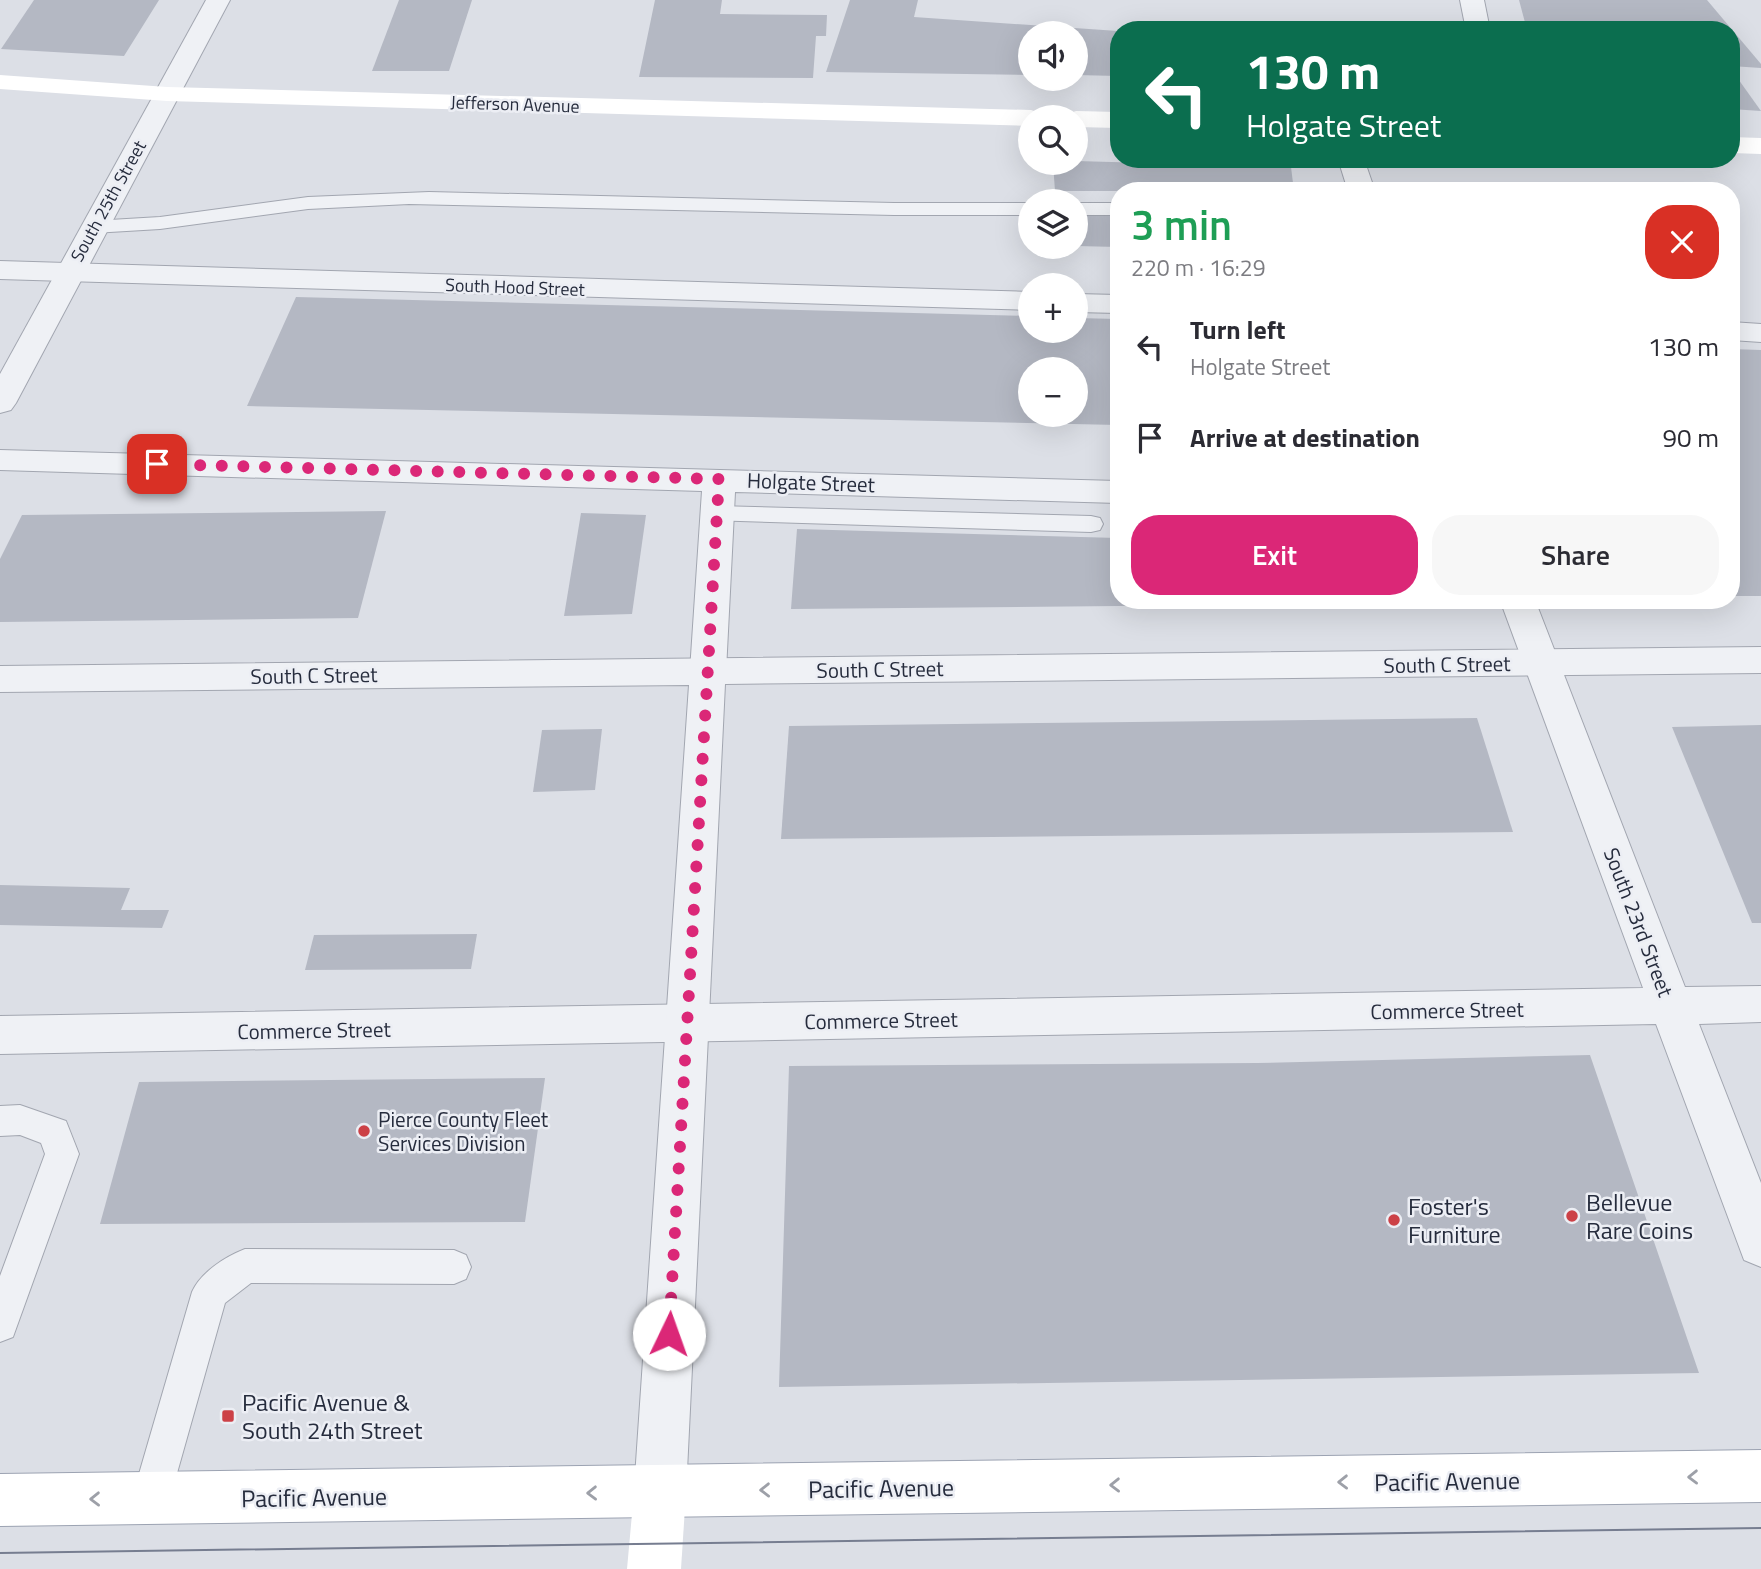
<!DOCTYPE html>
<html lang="en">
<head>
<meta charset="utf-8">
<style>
	:root { --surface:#fff; --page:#f7f7f7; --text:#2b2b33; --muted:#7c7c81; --accent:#db2777 }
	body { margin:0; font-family:"Titillium Web",sans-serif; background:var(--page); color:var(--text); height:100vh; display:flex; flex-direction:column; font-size:26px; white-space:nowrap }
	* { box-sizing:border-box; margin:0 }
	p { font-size:23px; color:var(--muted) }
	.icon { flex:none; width:38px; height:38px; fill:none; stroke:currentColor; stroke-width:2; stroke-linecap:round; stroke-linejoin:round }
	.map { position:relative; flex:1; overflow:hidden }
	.details { position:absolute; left:1110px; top:182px; width:630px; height:427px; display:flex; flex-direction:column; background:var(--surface); border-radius:28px; box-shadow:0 7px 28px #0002 }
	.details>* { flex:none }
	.guide { position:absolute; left:1110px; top:21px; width:630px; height:147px; border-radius:28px; box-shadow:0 7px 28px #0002; background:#0b6e4f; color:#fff; overflow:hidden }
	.fabs { position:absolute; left:1018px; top:21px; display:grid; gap:14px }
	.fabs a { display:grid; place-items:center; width:70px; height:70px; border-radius:50%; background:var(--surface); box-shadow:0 7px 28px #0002; font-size:35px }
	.pin { position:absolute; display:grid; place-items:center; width:60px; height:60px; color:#fff; margin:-30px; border-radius:14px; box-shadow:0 4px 10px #0006 }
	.me { position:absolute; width:77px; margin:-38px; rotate:3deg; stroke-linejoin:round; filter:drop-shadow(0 0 5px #0008) }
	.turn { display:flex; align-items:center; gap:24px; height:147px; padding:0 21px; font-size:32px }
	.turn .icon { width:91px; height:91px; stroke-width:2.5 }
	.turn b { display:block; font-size:49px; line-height:60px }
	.round { display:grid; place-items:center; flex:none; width:74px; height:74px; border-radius:28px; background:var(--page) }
	.overview { display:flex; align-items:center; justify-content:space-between; height:119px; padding:0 21px }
	h1 { font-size:42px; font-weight:600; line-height:52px; color:#1e9e55 }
	.action { display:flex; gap:14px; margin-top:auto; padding:14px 21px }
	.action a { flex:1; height:80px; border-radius:28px; background:var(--accent); color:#fff; font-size:28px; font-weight:600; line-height:80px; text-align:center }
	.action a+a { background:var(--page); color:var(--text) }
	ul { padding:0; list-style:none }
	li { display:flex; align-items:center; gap:21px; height:91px; padding:0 21px }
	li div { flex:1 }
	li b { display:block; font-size:26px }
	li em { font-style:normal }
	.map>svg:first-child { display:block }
	.building { fill:#b4b8c3; fill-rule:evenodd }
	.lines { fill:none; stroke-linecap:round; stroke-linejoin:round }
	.service-casing { stroke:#a2a6b0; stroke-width:2 }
	.minor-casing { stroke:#a2a6b0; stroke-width:2 }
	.tertiary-casing { stroke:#a2a6b0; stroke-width:2 }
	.primary-casing { stroke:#9ca3b2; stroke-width:2 }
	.service { fill:#eff1f5; fill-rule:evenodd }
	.minor { fill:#eff1f5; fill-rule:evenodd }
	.tertiary { fill:#eff1f5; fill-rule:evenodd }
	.secondary { fill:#fff; fill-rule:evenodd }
	.primary { fill:#fff; fill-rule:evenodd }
	.tram { stroke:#767d90; stroke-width:2 }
	.oneway { stroke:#9da0a8 }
	.route { stroke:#db2777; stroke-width:12; stroke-dasharray:0 21.6 }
	.poi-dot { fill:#cc4147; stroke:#eceef4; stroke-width:2.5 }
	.labels { text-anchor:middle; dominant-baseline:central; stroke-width:5; stroke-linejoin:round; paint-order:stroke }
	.far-street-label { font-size:18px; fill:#262c3d; stroke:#eceef4 }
	.street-label { font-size:21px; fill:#262c3d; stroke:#eceef4 }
	.poi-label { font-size:21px; fill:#262c3d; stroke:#eceef4; text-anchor:start }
	.near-poi-label { font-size:24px; fill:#262c3d; stroke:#eceef4; text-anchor:start }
	.near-street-label { font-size:24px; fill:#262c3d; stroke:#eceef4 }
</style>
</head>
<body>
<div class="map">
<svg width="1761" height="1569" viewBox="0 0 1761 1569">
	<rect width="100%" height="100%" fill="#dcdfe6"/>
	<g class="building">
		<polygon points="34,0 159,0 124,56 1,49"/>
		<polygon points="399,0 472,0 449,71 372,71"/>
		<polygon points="655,0 722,0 720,14 827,15 826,36 816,36 813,78 639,77"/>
		<polygon points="850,0 918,0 914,17 1118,31 1118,76 1076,75 1076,33 1031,33 1031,75 826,72"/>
		<polygon points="1519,0 1707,0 1761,64 1761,68 1731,66 1731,30 1527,30"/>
		<polygon points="1731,69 1761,111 1731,109"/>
		<polygon points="1076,161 1291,167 1294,191 1055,191 1053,163"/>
		<polygon points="1076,214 1118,215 1118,247 1076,246"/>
		<path d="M296,297L1031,316V331H1076V318L1118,319V425L247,406ZM1031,369H1076V415H1031Z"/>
		<polygon points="1731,349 1761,350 1761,596 1731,596"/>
		<polygon points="386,511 358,618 0,622 0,559 22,515"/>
		<polygon points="581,513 646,515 632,614 564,616"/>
		<polygon points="797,529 1118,538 1118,600 1449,600 1450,603 791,609"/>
		<polygon points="1477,718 1513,832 781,839 789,726"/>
		<polygon points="1761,725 1761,923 1752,923 1672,727"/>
		<polygon points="602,729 595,790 533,792 542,730"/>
		<polygon points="0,885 130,888 121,910 169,910 162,928 0,925"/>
		<polygon points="477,934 471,969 305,970 314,935"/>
		<polygon points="1590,1055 1699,1373 779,1387 789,1066 1257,1063"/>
		<polygon points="545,1078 525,1222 100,1224 139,1082"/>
	</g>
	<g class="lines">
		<defs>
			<g id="service">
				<polygon points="429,192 894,203 1031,203 1031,215 894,215 409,204 308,209 160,229 93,233 86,231 83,227 86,223 93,221 160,217 308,197"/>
				<rect x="1076" y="203" width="42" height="12"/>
				<polygon points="717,506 1091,516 1100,518 1103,524 1100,530 1091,532 708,520 705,514 708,508"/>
				<polygon points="20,1105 66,1121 79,1154 13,1337 0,1342 0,1276 45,1154 41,1143 20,1135 0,1136 0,1106"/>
				<path d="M245,1249L454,1250L466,1255L471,1267L466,1279L454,1284L251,1283L225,1303L170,1498L164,1511L151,1517L138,1511L132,1498L192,1292C201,1272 225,1257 245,1249Z"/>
			</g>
			<g id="minor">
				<polygon points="1460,0 1484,0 1490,30 1466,30"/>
				<polygon points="1338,159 1364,159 1375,191 1348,191"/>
				<polygon points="0,261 1031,292 1031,310 0,279"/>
				<polygon points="1076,294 1118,295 1118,313 1076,312"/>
				<polygon points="1731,322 1761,324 1761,342 1731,340"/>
				<polygon points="0,450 1118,481 1118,503 735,492 726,671 721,680 708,684 695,680 690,671 702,491 0,470"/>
				<polygon points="1500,600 1535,600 1685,987 1761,986 1761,1022 1699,1024 1761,1183 1761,1267 1744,1260 1656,1024 0,1054 0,1016 1643,988"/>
			</g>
			<g id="tertiary">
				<polygon points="206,0 230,0 16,403 11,410 0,413 0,374"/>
				<polygon points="1761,647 1761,673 725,684 686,1492 679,1511 660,1518 641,1511 634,1492 689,685 0,692 0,666"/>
			</g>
			<polygon id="primary" points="1761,1450 1761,1502 0,1526 0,1474"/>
		</defs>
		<use href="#service" class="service-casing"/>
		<use href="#minor" class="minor-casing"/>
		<use href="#tertiary" class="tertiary-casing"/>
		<use href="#primary" class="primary-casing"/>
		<use href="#service" class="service"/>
		<use href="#minor" class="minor"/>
		<use href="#tertiary" class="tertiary"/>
		<g class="secondary">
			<polygon points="0,75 167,87 1031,110 1040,113 1043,117 1031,117 1031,126 167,101 0,89"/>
			<polygon points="1076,111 1118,112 1118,128 1076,127 1076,117 1064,117 1067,114"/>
			<polygon points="1731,137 1761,138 1761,154 1731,153"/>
			<polygon points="660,1466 679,1473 686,1492 681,1569 627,1569 634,1492 641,1473"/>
		</g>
		<use href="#primary" class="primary"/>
		<polyline class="tram" points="0,1553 1761,1528"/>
	</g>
	<defs><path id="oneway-chevron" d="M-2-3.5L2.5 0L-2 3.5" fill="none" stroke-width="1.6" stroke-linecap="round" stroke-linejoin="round" transform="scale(1.75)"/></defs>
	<g class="oneway">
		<use href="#oneway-chevron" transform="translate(1693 1477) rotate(179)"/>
		<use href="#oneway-chevron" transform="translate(1343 1482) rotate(179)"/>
		<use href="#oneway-chevron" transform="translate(1115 1485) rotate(179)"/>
		<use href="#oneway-chevron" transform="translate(765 1490) rotate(179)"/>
		<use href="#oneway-chevron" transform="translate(592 1493) rotate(179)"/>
		<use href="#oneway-chevron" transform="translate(95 1499) rotate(179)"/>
	</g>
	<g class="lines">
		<polyline class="route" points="157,464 719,479 669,1334"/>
	</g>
	<g class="poi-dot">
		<circle cx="364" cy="1131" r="7"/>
		<circle cx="1572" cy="1216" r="7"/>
		<circle cx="1394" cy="1220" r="7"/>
		<rect x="221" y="1409" width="14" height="14" rx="3.5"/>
	</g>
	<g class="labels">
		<g class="far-street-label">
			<text transform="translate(515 104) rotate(2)">Jefferson Avenue</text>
			<text transform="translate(108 201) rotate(-61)">South 25th Street</text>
			<text transform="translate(515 287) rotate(2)">South Hood Street</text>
		</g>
		<g class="street-label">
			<text transform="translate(811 482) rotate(2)">Holgate Street</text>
			<text transform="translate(1447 664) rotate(-1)">South C Street</text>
			<text transform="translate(880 669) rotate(-1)">South C Street</text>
			<text transform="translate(314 675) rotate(-1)">South C Street</text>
			<text transform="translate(1639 922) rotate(69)">South 23rd Street</text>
			<text transform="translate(1447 1010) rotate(-1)">Commerce Street</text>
			<text transform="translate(881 1020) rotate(-1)">Commerce Street</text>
			<text transform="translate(314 1030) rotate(-1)">Commerce Street</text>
		</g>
		<g class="poi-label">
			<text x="378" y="1119">Pierce County Fleet<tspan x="378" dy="24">Services Division</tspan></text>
		</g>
		<g class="near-poi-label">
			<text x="1586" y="1202">Bellevue<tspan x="1586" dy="28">Rare Coins</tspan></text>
			<text x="1408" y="1206">Foster's<tspan x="1408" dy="28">Furniture</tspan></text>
			<text x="242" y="1402">Pacific Avenue &amp;<tspan x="242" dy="28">South 24th Street</tspan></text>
		</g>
		<g class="near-street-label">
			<text transform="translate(1447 1481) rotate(-1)">Pacific Avenue</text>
			<text transform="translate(881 1488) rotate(-1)">Pacific Avenue</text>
			<text transform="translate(314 1497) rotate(-1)">Pacific Avenue</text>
		</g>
	</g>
</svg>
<div class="fabs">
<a><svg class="icon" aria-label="sound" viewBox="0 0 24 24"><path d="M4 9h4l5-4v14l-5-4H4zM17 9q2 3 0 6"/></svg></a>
<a><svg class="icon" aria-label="search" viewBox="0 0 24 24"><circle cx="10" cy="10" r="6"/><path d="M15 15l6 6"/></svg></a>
<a><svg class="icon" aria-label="layers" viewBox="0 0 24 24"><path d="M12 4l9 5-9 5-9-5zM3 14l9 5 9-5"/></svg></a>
<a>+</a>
<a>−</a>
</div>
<div class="pin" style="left:157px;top:464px;background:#d93025"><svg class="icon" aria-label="arrive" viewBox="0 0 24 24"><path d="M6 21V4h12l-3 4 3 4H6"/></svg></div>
<svg class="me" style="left:669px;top:1334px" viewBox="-20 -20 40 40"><circle r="19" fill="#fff"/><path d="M0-13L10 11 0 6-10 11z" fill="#db2777"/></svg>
<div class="guide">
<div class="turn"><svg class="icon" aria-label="left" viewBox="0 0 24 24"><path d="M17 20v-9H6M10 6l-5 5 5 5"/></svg><div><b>130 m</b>Holgate Street</div></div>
</div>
<section class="details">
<div class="overview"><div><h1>3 min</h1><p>220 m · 16:29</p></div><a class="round" style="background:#d93025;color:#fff"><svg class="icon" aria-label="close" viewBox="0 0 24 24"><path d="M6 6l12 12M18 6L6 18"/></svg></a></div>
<ul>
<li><svg class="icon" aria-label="left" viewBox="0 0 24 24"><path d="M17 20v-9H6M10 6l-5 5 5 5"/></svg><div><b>Turn left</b><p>Holgate Street</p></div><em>130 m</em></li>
<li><svg class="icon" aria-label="arrive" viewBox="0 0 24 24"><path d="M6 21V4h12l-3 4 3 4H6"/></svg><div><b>Arrive at destination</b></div><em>90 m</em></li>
</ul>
<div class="action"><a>Exit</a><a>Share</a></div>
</section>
</div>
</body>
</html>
